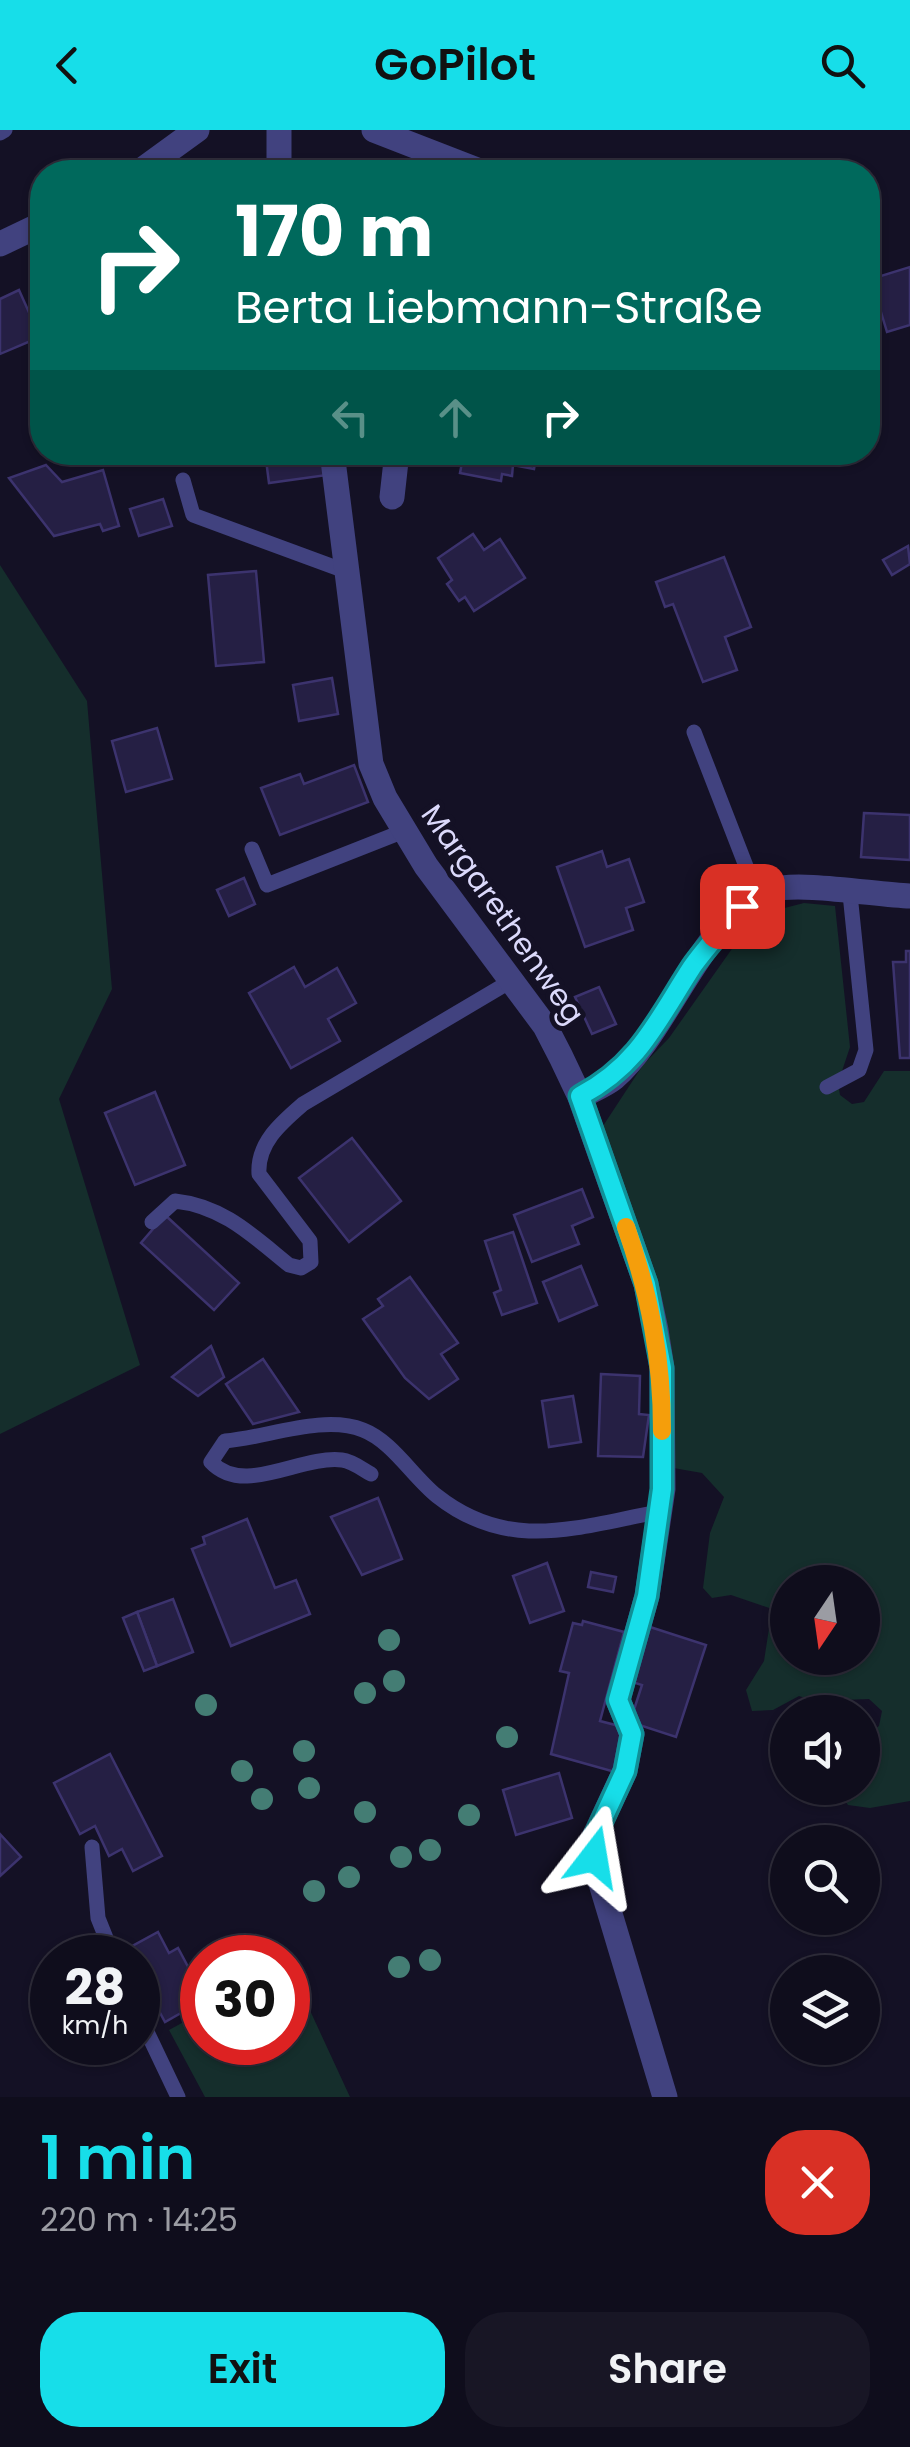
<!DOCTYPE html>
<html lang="en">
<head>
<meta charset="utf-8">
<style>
	:root { --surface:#0f0d1c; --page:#181625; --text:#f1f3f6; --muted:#9b9ca3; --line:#2f2d3b; --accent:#17dee9 }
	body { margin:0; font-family:Poppins,sans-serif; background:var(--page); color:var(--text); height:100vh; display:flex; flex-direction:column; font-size:38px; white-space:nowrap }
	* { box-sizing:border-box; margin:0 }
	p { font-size:32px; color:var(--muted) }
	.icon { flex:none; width:55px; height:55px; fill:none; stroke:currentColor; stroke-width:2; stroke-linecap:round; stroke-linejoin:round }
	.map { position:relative; height:1967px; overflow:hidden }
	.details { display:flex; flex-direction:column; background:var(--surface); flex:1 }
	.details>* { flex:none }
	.banner { position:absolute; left:30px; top:30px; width:850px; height:305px; border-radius:40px; box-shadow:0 2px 8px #0004,0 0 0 2px var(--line); background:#00695c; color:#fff; overflow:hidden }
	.needle { width:65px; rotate:193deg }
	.tools { position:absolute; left:770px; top:1435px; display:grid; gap:20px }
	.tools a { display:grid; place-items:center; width:110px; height:110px; border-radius:50%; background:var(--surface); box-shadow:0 2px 8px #0004,0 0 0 2px var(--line); font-size:50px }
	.speed { position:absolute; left:30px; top:1805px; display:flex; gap:20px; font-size:50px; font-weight:700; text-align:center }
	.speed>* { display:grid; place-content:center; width:130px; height:130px; border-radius:50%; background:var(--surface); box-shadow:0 2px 8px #0004,0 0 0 2px var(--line); line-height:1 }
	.speed small { font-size:25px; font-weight:400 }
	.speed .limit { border:15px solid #d22; background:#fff; color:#111 }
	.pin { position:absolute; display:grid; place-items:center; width:85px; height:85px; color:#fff; margin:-42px; border-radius:20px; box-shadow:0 5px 15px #0006 }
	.me { position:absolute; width:110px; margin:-55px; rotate:14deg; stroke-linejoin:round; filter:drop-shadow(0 0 8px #0008) }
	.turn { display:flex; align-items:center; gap:35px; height:210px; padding:0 40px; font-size:45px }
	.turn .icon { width:130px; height:130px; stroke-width:2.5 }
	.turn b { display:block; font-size:70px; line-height:85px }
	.lanes { display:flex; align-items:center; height:95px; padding:0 40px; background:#0003; justify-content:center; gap:50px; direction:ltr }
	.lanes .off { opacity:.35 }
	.round { display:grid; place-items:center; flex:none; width:105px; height:105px; border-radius:40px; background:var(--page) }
	.head { display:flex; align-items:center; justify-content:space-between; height:170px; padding:0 40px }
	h1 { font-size:60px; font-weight:600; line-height:75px; color:var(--accent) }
	.button { display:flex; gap:20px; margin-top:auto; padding:20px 40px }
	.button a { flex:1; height:115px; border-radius:40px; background:var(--accent); color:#111; font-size:40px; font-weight:600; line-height:115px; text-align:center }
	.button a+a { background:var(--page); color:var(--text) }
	header { display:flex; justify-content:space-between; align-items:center; height:130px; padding:0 40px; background:var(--accent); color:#111; font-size:45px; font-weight:600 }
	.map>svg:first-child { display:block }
	.green { fill:#152e2c; fill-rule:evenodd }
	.building { fill:#251f44; stroke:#3c336e; stroke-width:2.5 }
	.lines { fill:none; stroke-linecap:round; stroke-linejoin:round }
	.service { stroke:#41427f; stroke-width:15 }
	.minor { stroke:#41427f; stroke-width:25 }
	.tree { fill:#447d74 }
	.route-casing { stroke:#0f9097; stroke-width:25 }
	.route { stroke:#17dee9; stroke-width:18 }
	.slow { stroke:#f59e0b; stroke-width:18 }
	.labels { text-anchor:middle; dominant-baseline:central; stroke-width:10; stroke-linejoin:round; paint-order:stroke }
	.street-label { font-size:30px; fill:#dbd9fb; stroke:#141125 }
</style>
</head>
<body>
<header><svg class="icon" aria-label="back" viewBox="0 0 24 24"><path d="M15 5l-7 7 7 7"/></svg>GoPilot<svg class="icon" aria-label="search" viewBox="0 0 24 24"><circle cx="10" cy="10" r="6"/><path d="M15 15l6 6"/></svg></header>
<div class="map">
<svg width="910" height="1967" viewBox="0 0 910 1967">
	<rect width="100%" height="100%" fill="#141125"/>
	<g class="green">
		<polygon points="0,435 87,571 112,859 59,969 140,1235 0,1304"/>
		<path d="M804,773L835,776L850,917L838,953L840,965L852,974L864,972L884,941H910V1671L870,1678L848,1675L836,1658H862L863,1606L879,1596L882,1581L869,1569L814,1571L799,1566L773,1580L752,1581L746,1560L764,1531L772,1479L731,1465L712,1468L703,1458L710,1403L724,1367L702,1343L662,1336V1238L601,999L643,935L669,908L741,806L765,783ZM788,1452H862V1528H788Z"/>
		<polygon points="289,1835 350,1967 205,1967 169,1900 202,1882 202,1912 288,1912"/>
	</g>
	<g class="building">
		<polygon points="910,137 910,195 887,202 871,149"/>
		<polygon points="19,160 40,207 0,224 0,169"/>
		<polygon points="265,322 324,322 327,345 269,353"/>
		<polygon points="464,322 537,322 534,339 513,335 512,346 502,344 501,351 460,343"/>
		<polygon points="46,335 62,352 103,340 119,396 103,401 100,394 54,406 9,348"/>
		<polygon points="163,369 172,396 139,406 130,379"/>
		<polygon points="473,404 484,420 500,409 525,448 474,481 465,467 459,471 447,454 452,450 438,428"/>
		<polygon points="908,416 910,434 892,445 883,430"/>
		<polygon points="724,427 751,497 725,507 737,540 703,552 673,474 665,477 656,452"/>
		<polygon points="256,441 264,532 216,536 208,445"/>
		<polygon points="332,548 338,584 299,591 293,555"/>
		<polygon points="157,598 172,649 126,662 112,611"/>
		<polygon points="354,635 368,672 280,705 261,658 300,644 304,654"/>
		<polygon points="864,683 910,685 910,730 861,727"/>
		<polygon points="602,721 607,737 629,729 644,772 626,778 633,800 585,817 557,737"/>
		<polygon points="244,748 255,774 229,786 217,760"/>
		<polygon points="906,821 910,821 910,928 900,928 893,832 906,832"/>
		<polygon points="294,837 305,857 337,838 356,873 328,889 340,911 291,938 249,863"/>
		<polygon points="599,857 616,894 592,904 575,867"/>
		<polygon points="155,962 185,1035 135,1055 105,983"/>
		<polygon points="352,1008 401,1071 349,1112 299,1048"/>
		<polygon points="582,1059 593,1087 572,1096 579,1114 532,1132 514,1085"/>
		<polygon points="165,1085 239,1153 214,1180 141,1113"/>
		<polygon points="513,1102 537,1173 502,1185 494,1163 501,1160 485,1111"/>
		<polygon points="581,1136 597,1175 559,1191 543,1152"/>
		<polygon points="410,1147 458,1213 441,1224 458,1249 429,1269 405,1248 363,1189 383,1176 378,1169"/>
		<polygon points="211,1216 224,1247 198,1266 172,1247"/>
		<polygon points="263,1229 299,1282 253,1294 226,1254"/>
		<polygon points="601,1244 640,1246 639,1284 649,1285 643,1327 598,1326"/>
		<polygon points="573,1266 581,1312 549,1317 542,1271"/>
		<polygon points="378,1368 402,1429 362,1445 331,1387"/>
		<polygon points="247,1389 275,1458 296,1450 310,1484 231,1516 192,1419 205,1414 203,1407"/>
		<polygon points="547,1433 564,1481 530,1493 513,1446"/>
		<polygon points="591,1442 616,1447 613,1462 588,1457"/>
		<polygon points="173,1469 193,1522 157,1536 137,1482"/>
		<polygon points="137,1482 157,1536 144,1541 123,1488"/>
		<polygon points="583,1491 624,1502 600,1591 627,1598 615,1642 551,1624 569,1543 560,1541 573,1493 582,1495"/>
		<polygon points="647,1496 706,1515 676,1607 630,1592 642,1555 629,1551"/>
		<polygon points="110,1624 162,1726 133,1741 122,1719 109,1726 95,1696 80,1704 54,1653"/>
		<polygon points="559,1643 572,1688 516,1705 503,1660"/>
		<polygon points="0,1704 21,1727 0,1746"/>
		<polygon points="158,1802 169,1823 178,1818 202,1863 202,1871 165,1892 138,1842 138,1828 130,1828 125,1820"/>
	</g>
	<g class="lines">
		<g class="service">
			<polyline points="0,3 5,0"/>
			<polyline points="183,350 193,385 345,441"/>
			<polyline points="694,602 758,767"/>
			<polyline points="252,719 267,755 404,701"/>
			<polyline points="827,957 859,940 866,920 850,764"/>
			<path d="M152,1092L175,1071C223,1076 253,1106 289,1135L301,1138L311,1132L310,1111L259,1044C257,1013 281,993 303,974L511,851"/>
			<path d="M371,1344C362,1339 352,1331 342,1330C300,1325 244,1367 211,1332L225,1311C266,1308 323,1284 363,1300C392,1311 413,1347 437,1366C509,1423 577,1397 658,1382"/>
			<polyline points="92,1717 98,1788 114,1828"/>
			<polyline points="138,1883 178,1967"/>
		</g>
		<g class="minor">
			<polyline points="374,0 482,42"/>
			<polyline points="139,42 197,0"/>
			<polyline points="279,42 279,0"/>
			<polyline points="0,114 42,94"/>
			<polyline points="332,322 371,634 385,668 426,736 545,896 561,927 580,967 646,1154 656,1200 662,1238 663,1359 647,1466 618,1570 632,1604 625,1641 594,1707 593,1727 665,1967"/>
			<polyline points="392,367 397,322"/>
			<path d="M580,967C590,961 604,956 614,948C667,903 706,781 771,760C798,751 877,765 910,766"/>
		</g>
	</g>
	<g class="tree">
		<circle cx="389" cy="1510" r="11"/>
		<circle cx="394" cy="1551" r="11"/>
		<circle cx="365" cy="1563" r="11"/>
		<circle cx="206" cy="1575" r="11"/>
		<circle cx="507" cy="1607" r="11"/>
		<circle cx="304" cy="1621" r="11"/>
		<circle cx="242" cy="1641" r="11"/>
		<circle cx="309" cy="1658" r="11"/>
		<circle cx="262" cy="1669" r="11"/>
		<circle cx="365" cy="1682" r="11"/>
		<circle cx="469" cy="1685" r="11"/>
		<circle cx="430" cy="1720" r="11"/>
		<circle cx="401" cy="1727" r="11"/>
		<circle cx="349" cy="1747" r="11"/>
		<circle cx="314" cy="1761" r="11"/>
		<circle cx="430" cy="1830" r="11"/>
		<circle cx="399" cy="1837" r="11"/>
	</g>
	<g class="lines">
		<defs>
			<path id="route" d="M594,1727V1708L625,1641L632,1604L618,1570L647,1466L662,1359V1238L646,1154L580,966C639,935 657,891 692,837C707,816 726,796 742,776"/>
		</defs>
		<use href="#route" class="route-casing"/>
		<use href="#route" class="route"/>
		<path class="slow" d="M626,1097C650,1166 662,1228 662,1301"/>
	</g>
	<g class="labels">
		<g class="street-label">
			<text transform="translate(503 784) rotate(55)">Margarethenweg</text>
		</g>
	</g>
</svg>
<div class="tools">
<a><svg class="needle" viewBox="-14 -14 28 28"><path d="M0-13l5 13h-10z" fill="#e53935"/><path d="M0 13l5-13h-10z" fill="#9b9ca3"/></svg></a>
<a><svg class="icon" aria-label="sound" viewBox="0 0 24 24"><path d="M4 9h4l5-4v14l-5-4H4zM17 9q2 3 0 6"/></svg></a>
<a><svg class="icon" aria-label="search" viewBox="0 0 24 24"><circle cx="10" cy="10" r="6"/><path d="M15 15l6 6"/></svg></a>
<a><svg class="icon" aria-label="layers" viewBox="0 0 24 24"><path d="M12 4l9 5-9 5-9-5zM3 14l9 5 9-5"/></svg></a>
</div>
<div class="speed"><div>28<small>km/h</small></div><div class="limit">30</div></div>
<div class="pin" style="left:742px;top:776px;background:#d93025"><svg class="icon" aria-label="arrive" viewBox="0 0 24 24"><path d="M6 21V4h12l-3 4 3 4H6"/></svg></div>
<svg class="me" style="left:594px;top:1727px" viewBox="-20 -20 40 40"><path d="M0-17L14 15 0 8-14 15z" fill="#17dee9" stroke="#fff" stroke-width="4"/></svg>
<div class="banner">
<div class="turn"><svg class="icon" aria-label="right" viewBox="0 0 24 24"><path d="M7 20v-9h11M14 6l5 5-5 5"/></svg><div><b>170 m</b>Berta Liebmann-Straße</div></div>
<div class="lanes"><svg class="icon off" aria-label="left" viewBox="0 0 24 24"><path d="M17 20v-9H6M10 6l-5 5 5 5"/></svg><svg class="icon off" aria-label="ahead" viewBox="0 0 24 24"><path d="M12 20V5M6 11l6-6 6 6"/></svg><svg class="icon" aria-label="right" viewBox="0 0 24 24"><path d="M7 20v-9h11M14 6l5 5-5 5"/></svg></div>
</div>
</div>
<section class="details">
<div class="head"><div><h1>1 min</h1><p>220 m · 14:25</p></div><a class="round" style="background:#d93025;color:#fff"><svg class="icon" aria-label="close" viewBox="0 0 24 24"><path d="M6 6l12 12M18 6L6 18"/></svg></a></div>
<div class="button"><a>Exit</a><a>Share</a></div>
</section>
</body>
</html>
